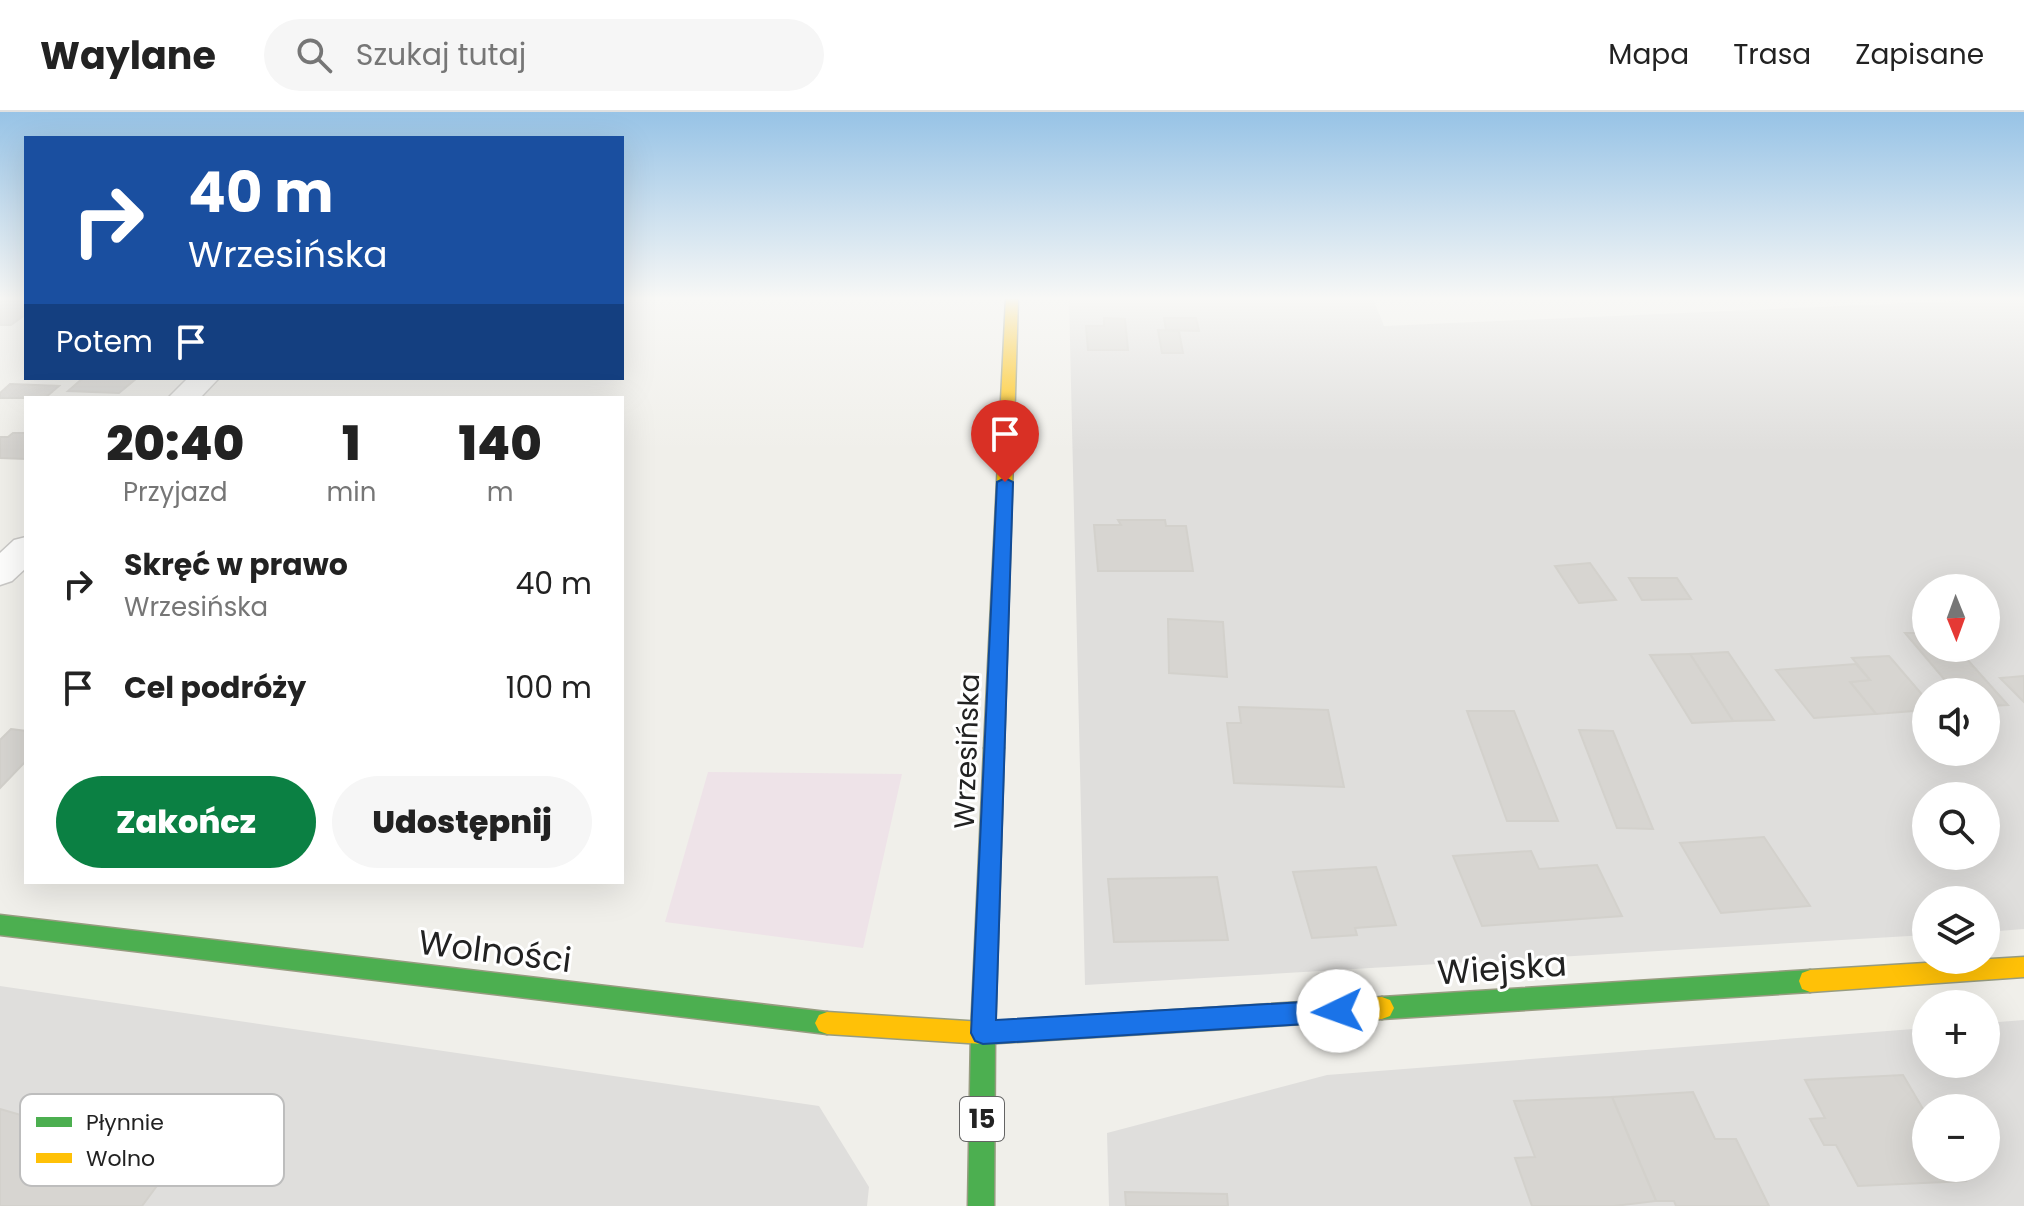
<!DOCTYPE html>
<html lang="pl">
<head>
<meta charset="utf-8">
<style>
	:root { --surface:#fff; --page:#f6f6f6; --text:#222; --muted:#767676; --line:#e0e0e0; --accent:#0b8043 }
	body { margin:0; font-family:Poppins,sans-serif; background:var(--page); color:var(--text); height:100vh; display:flex; flex-direction:column; font-size:30px; white-space:nowrap }
	* { box-sizing:border-box; margin:0 }
	p { font-size:26px; color:var(--muted) }
	.icon { flex:none; width:44px; height:44px; fill:none; stroke:currentColor; stroke-width:2; stroke-linecap:round; stroke-linejoin:round }
	.map { position:relative; flex:1; overflow:hidden }
	.drawer { position:absolute; left:24px; top:284px; width:600px; height:488px; display:flex; flex-direction:column; background:var(--surface); border-radius:0px; box-shadow:0 8px 32px #0002 }
	.drawer>* { flex:none }
	.guide { position:absolute; left:24px; top:24px; width:600px; height:244px; border-radius:0px; box-shadow:0 8px 32px #0002; background:#1a4fa0; color:#fff; overflow:hidden }
	.needle { width:52px; rotate:179deg }
	.fabs { position:absolute; left:1912px; top:462px; display:grid; gap:16px }
	.fabs a { display:grid; place-items:center; width:88px; height:88px; border-radius:50%; background:var(--surface); box-shadow:0 8px 32px #0002; font-size:40px }
	.pin { position:absolute; display:grid; place-items:center; width:68px; height:68px; color:#fff; margin:-82px -34px; border-radius:50% 50% 50% 0; rotate:-45deg; box-shadow:0 0 8px #0007 }
	.pin .icon { rotate:45deg }
	.me { position:absolute; width:88px; margin:-44px; rotate:267deg; stroke-linejoin:round; filter:drop-shadow(0 0 6px #0008) }
	.turn { display:flex; align-items:center; gap:28px; height:168px; padding:0 32px; font-size:36px }
	.turn .icon { width:104px; height:104px; stroke-width:2.5 }
	.turn b { display:block; font-size:56px; line-height:68px }
	.then { display:flex; align-items:center; height:76px; padding:0 32px; background:#0003; gap:16px; font-size:30px }
	.eta { display:flex; justify-content:space-evenly; align-items:center; height:136px; text-align:center }
	.eta b { font-size:48px; font-weight:800; line-height:56px }
	.primary-button { display:flex; gap:16px; margin-top:auto; padding:16px 32px }
	.primary-button a { flex:1; height:92px; border-radius:48px; background:var(--accent); color:#fff; font-size:32px; font-weight:800; line-height:92px; text-align:center }
	.primary-button a+a { background:var(--page); color:var(--text) }
	ul { padding:0; list-style:none }
	li { display:flex; align-items:center; gap:24px; height:104px; padding:0 32px }
	li div { flex:1 }
	li b { display:block; font-size:30px }
	li em { font-style:normal }
	header { display:flex; align-items:center; gap:48px; box-sizing:border-box; height:112px; padding:0 40px; background:var(--surface); border-bottom:2px solid var(--line) }
	header strong { font-size:38px }
	nav { display:flex; gap:44px; margin-inline-start:auto; font-size:28px }
	.search { width:560px; height:72px; background:var(--page); display:flex; align-items:center; gap:20px; box-sizing:border-box; padding:0 28px; border-radius:44px; color:var(--muted); font-size:30px }
	.map>svg:first-child { display:block }
	.residential { fill:#dfdedc; fill-rule:evenodd }
	.industrial { fill:#eee3e8 }
	.building { fill:#d7d5d1; stroke:#d3d1cc; stroke-width:2 }
	.lines { fill:none; stroke-linecap:round; stroke-linejoin:round }
	.street-casing { stroke:#c9c8c6; stroke-width:3 }
	.fast-casing { stroke:#979c80; stroke-width:3 }
	.slow-casing { stroke:#979c80; stroke-width:3 }
	.street { fill:#fdfdfc; fill-rule:evenodd }
	.fast { fill:#4caf50; fill-rule:evenodd }
	.slow { fill:#ffc107; fill-rule:evenodd }
	.route { fill:#1a73e8; stroke:#114b97; stroke-width:2 }
	.labels { text-anchor:middle; dominant-baseline:central; stroke-width:6; stroke-linejoin:round; paint-order:stroke }
	.shield { fill:#fff; stroke:#646464; stroke-width:2 }
	.shield-label { font-size:26px; font-weight:bold; fill:#222 }
	.street-label { font-size:28px; fill:#222; stroke:#fff }
	.near-street-label { font-size:34px; fill:#222; stroke:#fff }
	.key { fill:#fff; stroke:#bdbdbd; stroke-width:2 }
	.key-label { font-size:22px; fill:#222 }
</style>
</head>
<body>
<header>
<strong>Waylane</strong>
<div class="search"><svg class="icon" aria-label="search" viewBox="0 0 24 24"><circle cx="10" cy="10" r="6"/><path d="M15 15l6 6"/></svg>Szukaj tutaj</div>
<nav><a>Mapa</a><a>Trasa</a><a>Zapisane</a></nav>
</header>
<div class="map">
<svg width="2024" height="1094" viewBox="0 0 2024 1094">
	<rect width="100%" height="100%" fill="#f0efea"/>
	<g class="residential">
		<path d="M1069,186H1373L1384,214L2024,186V817L1986,820V788H1926V823L1085,873ZM1926,476H1986V536H1926ZM1926,580H1986V640H1926ZM1926,684H1986V744H1926Z"/>
		<polygon points="0,874 819,994 869,1075 867,1094 0,1094"/>
		<path d="M2024,908V1094H1109L1107,1021L1327,963L1926,916V952H1986V911ZM1926,996H1986V1056H1926Z"/>
	</g>
	<polygon class="industrial" points="708,660 902,662 863,836 665,810"/>
	<g class="building">
		<polygon points="0,186 26,186 26,202 11,213 0,213"/>
		<polygon points="1104,206 1125,207 1128,238 1088,238 1086,214 1104,214"/>
		<polygon points="1164,206 1196,206 1199,219 1166,218"/>
		<polygon points="1158,218 1179,219 1183,241 1162,241"/>
		<polygon points="83,266 137,266 119,281 68,279"/>
		<polygon points="10,272 59,274 45,286 0,286 0,281"/>
		<polygon points="13,321 26,321 26,347 0,346 0,325 8,325"/>
		<polygon points="1118,408 1165,408 1166,414 1186,414 1193,459 1098,459 1094,413 1121,413"/>
		<polygon points="1590,451 1616,488 1579,491 1555,454"/>
		<polygon points="1629,466 1677,466 1691,487 1642,488"/>
		<polygon points="1168,507 1223,510 1227,565 1169,561"/>
		<polygon points="1905,521 1926,521 1926,536 1957,536 2008,593 1986,594 1986,580 1955,580"/>
		<polygon points="1728,540 1774,608 1733,609 1690,542"/>
		<polygon points="1690,542 1733,609 1692,611 1650,543"/>
		<polygon points="1889,544 1926,587 1926,598 1876,602 1850,570 1870,568 1852,546"/>
		<polygon points="1856,552 1870,568 1850,570 1876,602 1814,606 1776,558"/>
		<polygon points="2024,564 2024,590 2000,566"/>
		<polygon points="1239,595 1328,598 1344,675 1234,671 1227,611 1241,611"/>
		<polygon points="1467,599 1514,599 1558,709 1507,709"/>
		<polygon points="11,617 26,619 26,649 0,676 0,628"/>
		<polygon points="1579,618 1613,619 1653,717 1617,716"/>
		<polygon points="1764,725 1810,794 1721,801 1680,731"/>
		<polygon points="1531,739 1539,757 1597,753 1622,804 1482,814 1453,744"/>
		<polygon points="1376,755 1396,813 1355,816 1357,823 1312,826 1293,760"/>
		<polygon points="1217,765 1228,828 1114,830 1108,767"/>
		<polygon points="1903,963 1926,1002 1926,1056 1959,1056 1966,1069 1858,1074 1836,1033 1824,1033 1810,1007 1825,1006 1805,968"/>
		<polygon points="1693,980 1715,1027 1736,1027 1769,1094 1676,1094 1674,1089 1656,1089 1612,985"/>
		<polygon points="1612,985 1656,1089 1614,1094 1532,1094 1515,1046 1535,1045 1514,989"/>
		<polygon points="0,997 176,1048 142,1094 0,1094"/>
		<polygon points="1125,1080 1227,1082 1228,1094 1126,1094"/>
	</g>
	<g class="lines">
		<defs>
			<g id="street">
				<polygon points="188,266 219,266 200,286 168,286"/>
				<polygon points="26,425 26,456 12,469 0,473 0,441 14,428"/>
			</g>
			<g id="fast">
				<polygon points="994,628 1001,631 1004,636 995,921 994,1094 968,1094 971,921 984,636 987,631"/>
				<polygon points="0,803 827,900 835,903 839,911 835,919 827,922 0,823"/>
				<polygon points="1810,858 1818,861 1821,869 1818,877 1810,880 1382,907 1374,904 1370,896 1374,888 1382,885"/>
			</g>
			<g id="slow">
				<polygon points="1006,186 1018,186 1004,636 1001,641 987,641 984,636"/>
				<polygon points="2024,845 2024,865 1810,880 1802,877 1799,869 1802,861 1810,858"/>
				<polygon points="1382,885 1390,888 1394,896 1390,904 1382,907 983,932 827,922 819,919 815,911 819,903 827,900 983,910"/>
			</g>
		</defs>
		<use href="#street" class="street-casing"/>
		<use href="#fast" class="fast-casing"/>
		<use href="#slow" class="slow-casing"/>
		<use href="#street" class="street"/>
		<use href="#fast" class="fast"/>
		<use href="#slow" class="slow"/>
	</g>
	<linearGradient id="sky" x2="0" y2="1"><stop stop-color="#97c3e6"/><stop offset="0.55" stop-color="#f8f8f6"/><stop offset="1" stop-color="#f8f8f6" stop-opacity="0"/></linearGradient>
	<rect width="2024" height="339" fill="url(#sky)"/>
	<polygon class="route" points="1005,366 1013,370 996,908 1338,888 1347,891 1350,899 1347,907 1338,910 983,932 975,929 971,921 997,370"/>
	<g class="labels">
		<rect class="shield" x="960" y="985" width="44" height="44" rx="6"/>
		<g class="shield-label">
			<text x="982" y="1007">15</text>
		</g>
		<g class="street-label">
			<text transform="translate(967 639) rotate(-88)">Wrzesińska</text>
		</g>
		<g class="near-street-label">
			<text transform="translate(495 839) rotate(7)">Wolności</text>
			<text transform="translate(1502 856) rotate(-4)">Wiejska</text>
		</g>
	</g>
	<rect x="20" y="982" width="264" height="92" rx="12" class="key"/>
	<rect x="36" y="1005" width="36" height="10" fill="#4caf50"/>
	<rect x="36" y="1041" width="36" height="10" fill="#ffc107"/>
	<g class="key-label">
		<text x="86" y="1018">Płynnie</text>
		<text x="86" y="1054">Wolno</text>
	</g>
</svg>
<div class="fabs">
<a><svg class="needle" viewBox="-14 -14 28 28"><path d="M0-13l5 13h-10z" fill="#e53935"/><path d="M0 13l5-13h-10z" fill="#767676"/></svg></a>
<a><svg class="icon" aria-label="sound" viewBox="0 0 24 24"><path d="M4 9h4l5-4v14l-5-4H4zM17 9q2 3 0 6"/></svg></a>
<a><svg class="icon" aria-label="search" viewBox="0 0 24 24"><circle cx="10" cy="10" r="6"/><path d="M15 15l6 6"/></svg></a>
<a><svg class="icon" aria-label="layers" viewBox="0 0 24 24"><path d="M12 4l9 5-9 5-9-5zM3 14l9 5 9-5"/></svg></a>
<a>+</a>
<a>−</a>
</div>
<div class="pin" style="left:1005px;top:370px;background:#d93025"><svg class="icon" aria-label="arrive" viewBox="0 0 24 24"><path d="M6 21V4h12l-3 4 3 4H6"/></svg></div>
<svg class="me" style="left:1338px;top:899px" viewBox="-20 -20 40 40"><circle r="19" fill="#fff"/><path d="M0-13L10 11 0 6-10 11z" fill="#1a73e8"/></svg>
<div class="guide">
<div class="turn"><svg class="icon" aria-label="right" viewBox="0 0 24 24"><path d="M7 20v-9h11M14 6l5 5-5 5"/></svg><div><b>40 m</b>Wrzesińska</div></div>
<div class="then">Potem<svg class="icon" aria-label="arrive" viewBox="0 0 24 24"><path d="M6 21V4h12l-3 4 3 4H6"/></svg></div>
</div>
<section class="drawer">
<div class="eta">
<div><b>20:40</b><p>Przyjazd</p></div>
<div><b>1</b><p>min</p></div>
<div><b>140</b><p>m</p></div>
</div>
<ul>
<li><svg class="icon" aria-label="right" viewBox="0 0 24 24"><path d="M7 20v-9h11M14 6l5 5-5 5"/></svg><div><b>Skręć w prawo</b><p>Wrzesińska</p></div><em>40 m</em></li>
<li><svg class="icon" aria-label="arrive" viewBox="0 0 24 24"><path d="M6 21V4h12l-3 4 3 4H6"/></svg><div><b>Cel podróży</b></div><em>100 m</em></li>
</ul>
<div class="primary-button"><a>Zakończ</a><a>Udostępnij</a></div>
</section>
</div>
</body>
</html>
